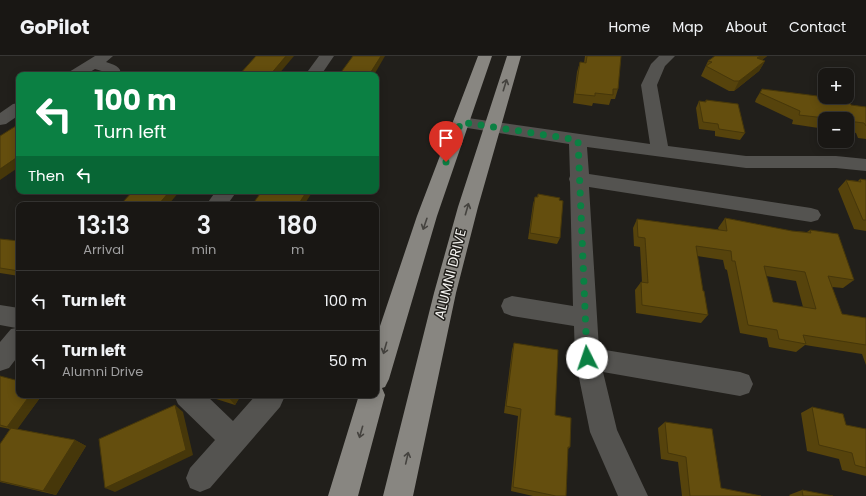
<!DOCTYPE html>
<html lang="en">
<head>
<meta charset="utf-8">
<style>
	:root { --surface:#191714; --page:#262422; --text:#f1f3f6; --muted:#9f9fa0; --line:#373634 }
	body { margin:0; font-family:Poppins,sans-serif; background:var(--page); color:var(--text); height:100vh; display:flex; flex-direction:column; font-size:15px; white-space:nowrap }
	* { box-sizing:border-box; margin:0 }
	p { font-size:13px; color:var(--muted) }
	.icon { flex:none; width:22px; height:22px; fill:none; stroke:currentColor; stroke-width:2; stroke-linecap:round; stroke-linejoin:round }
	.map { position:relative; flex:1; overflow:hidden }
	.drawer { position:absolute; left:16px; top:146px; width:363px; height:196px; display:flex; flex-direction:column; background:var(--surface); border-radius:8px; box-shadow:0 2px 10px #0003,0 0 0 1px var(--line) }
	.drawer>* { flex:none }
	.top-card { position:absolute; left:16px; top:16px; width:363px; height:122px; border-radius:8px; box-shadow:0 2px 10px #0003,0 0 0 1px var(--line); background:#0b8043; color:#fff; overflow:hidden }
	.tools { position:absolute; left:818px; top:12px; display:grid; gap:8px }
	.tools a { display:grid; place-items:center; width:36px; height:36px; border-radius:8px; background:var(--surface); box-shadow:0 2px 10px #0003,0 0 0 1px var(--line); font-size:20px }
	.pin { position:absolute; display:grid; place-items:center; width:34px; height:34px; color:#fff; margin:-41px -17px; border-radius:50% 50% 50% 0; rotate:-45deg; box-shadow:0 0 4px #0007 }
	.pin .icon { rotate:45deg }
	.me { position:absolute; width:44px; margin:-22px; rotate:356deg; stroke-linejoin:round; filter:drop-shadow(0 0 3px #0008) }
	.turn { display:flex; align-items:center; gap:14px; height:84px; padding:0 12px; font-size:18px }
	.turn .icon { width:52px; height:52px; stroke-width:2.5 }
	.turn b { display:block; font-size:28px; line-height:34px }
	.then { display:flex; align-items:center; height:38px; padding:0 12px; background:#0003; gap:8px; font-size:15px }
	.eta { display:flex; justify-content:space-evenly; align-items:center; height:68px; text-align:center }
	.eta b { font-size:24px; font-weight:600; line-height:28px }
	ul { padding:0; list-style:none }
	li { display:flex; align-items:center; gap:12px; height:60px; padding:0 12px; border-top:1px solid var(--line) }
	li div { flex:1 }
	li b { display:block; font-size:15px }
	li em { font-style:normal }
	header { display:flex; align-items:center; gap:24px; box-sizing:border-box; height:56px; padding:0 20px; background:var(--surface); border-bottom:1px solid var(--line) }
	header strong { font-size:19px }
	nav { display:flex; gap:22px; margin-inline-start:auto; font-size:14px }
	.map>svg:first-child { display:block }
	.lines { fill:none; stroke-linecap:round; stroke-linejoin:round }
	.minor { fill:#545350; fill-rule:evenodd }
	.major { fill:#888681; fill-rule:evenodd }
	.wall { fill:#56430c; fill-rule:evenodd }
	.shaded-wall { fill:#46370a }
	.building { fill:#644e0e; stroke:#46370a; fill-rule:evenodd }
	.oneway { stroke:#45433f }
	.route { stroke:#0b8043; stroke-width:7; stroke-dasharray:0 12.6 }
	.labels { text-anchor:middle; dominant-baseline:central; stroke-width:3; stroke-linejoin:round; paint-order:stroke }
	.street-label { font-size:14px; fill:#f5f4f1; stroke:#211f1b }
</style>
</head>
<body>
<header>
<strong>GoPilot</strong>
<nav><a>Home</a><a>Map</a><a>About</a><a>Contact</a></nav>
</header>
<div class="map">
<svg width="866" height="440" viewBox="0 0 866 440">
	<rect width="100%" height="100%" fill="#211f1b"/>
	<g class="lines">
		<g class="minor">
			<path d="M95,0H113L106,6C114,9 121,10 121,19H105V16L95,13L85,19H66L69,16Z"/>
			<polygon points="319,0 334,0 321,19 305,19"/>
			<polygon points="659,0 675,0 665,10 657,29 668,90 746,100 836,100 866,103 866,115 836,112 746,112 587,91 589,118 811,152 818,154 821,159 818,164 811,166 589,131 599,293 740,316 749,319 753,328 749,337 740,340 603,316 617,374 648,440 618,440 590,376 575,302 574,270 512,260 504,257 501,250 504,243 512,240 573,250 570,126 569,123 570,120 569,88 461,71 455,70 453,66 455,62 461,61 650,88 641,29 651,8"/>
			<polygon points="19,47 19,59 6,68 0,69 0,57 13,48"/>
			<polygon points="216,135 237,135 227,149 206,149"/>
			<polygon points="0,249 19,252 19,299 9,312 0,315 0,286 11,273 16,272 0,269"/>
			<polygon points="174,339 206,339 233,365 256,339 283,339 284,342 280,351 210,432 200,436 190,432 186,422 190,412 215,384 178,348"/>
		</g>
		<g class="major">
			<polygon points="478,0 492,0 437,160 389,323 385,331 382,332 385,339 358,440 328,440 359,339 376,339 376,282 417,160"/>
			<polygon points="507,0 521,0 478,151 456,237 413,440 383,440 434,237 458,151"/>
		</g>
	</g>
	<g class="wall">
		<polygon points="585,0 621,0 618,33 615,43 611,43 609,49 593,47 592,50 573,47 577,16 580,6 584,7"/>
		<polygon points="715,0 767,0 762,4 765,5 759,15 734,35 729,35 701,20 708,5"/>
		<polygon points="762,33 851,49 866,51 866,83 858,82 856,77 847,75 847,63 825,63 825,73 792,68 793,64 755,46 756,43"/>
		<polygon points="706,44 745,77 740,84 715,80 715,75 699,73 696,52 699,45 705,46"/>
		<polygon points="860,123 866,124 866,175 854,173 838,133 846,124 858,125"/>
		<polygon points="538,138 560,182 557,188 528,183 533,148 535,141 537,141"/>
		<polygon points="122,147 168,149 123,149"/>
		<path d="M725,162L792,175L807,176L810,174L854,224L843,232L832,231L842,258L866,262V309L862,298L805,289L796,296L769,291L767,282L740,277L727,214L725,213L723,204L697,200L703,235L708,259L701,267L636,257L635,234L641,226H642L640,191L634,190L633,172L637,163L719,174L718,172ZM766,220L796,225L803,251L773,246Z"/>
		<polygon points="0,183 19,185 19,220 0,217"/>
		<polygon points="514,287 555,359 570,391 568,393 566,440 533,440 511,435 518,360 504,357 512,294"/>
		<polygon points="0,320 19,339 42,339 17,373 75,384 86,390 56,439 0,426 0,388 10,373 0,371"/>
		<polygon points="208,339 241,339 235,349 210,341"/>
		<polygon points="812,351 846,369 866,373 866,420 842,414 839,403 807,395 801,357"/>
		<polygon points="665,366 721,432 761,440 682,440 678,406 661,403 658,372"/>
		<polygon points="802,434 833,440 790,440 789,439"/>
	</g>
	<g class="shaded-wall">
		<polygon points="286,0 294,0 278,19 270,19"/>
		<polygon points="381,0 385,0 374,19 369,19"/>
		<polygon points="760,0 767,0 752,12 757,2"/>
		<polygon points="765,5 759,15 734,35 739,25"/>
		<polygon points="19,100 19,111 0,124 0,113"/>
		<polygon points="170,135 180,135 168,149 158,149"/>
		<polygon points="307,135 313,135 304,149 298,149"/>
		<polygon points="30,339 42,339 16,375 7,371"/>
		<polygon points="231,339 241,339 235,349 229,342"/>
		<polygon points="175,349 183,356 193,399 115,436 105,432"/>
		<polygon points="75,384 86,390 56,439 43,435"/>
	</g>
	<g class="building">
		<polygon points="256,0 286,0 270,19 239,19"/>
		<polygon points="353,0 381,0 369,19 339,19"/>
		<polygon points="587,0 621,0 618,33 613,33 613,39 595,37 595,40 575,38 580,6 586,7"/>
		<polygon points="715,0 760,0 757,2 765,5 739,25 734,25 706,10 712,6 708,5"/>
		<polygon points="762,33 849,44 851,49 866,51 866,70 864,67 847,65 847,63 834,63 799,59 800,55 760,37"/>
		<polygon points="706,44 738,48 745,77 719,73 718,68 703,66 699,45 706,46"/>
		<polygon points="19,68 19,100 0,113 0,80"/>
		<polygon points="860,123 866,124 866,164 863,164 846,124 861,126"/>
		<polygon points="133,135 170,135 158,149 132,149 122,147"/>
		<polygon points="262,135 307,135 298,149 252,149"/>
		<polygon points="538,138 560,142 559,144 563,145 560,182 530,177 535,141 538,141"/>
		<path d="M725,162L792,175L811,177L810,174L838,178L854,224L828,220L842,258L866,262V289L803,279L806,288L779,283L777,274L748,269L735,205H732L731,195L696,190L703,235H704L708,259L642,249L641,226L648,227L645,182L638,181L637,163L727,175ZM764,210L805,216L816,253L773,246Z"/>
		<polygon points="0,183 19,185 19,215 0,212"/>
		<polygon points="514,287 558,294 555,359 571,362 570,391 568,391 566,440 556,440 513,431 521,353 506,350"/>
		<polygon points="0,320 19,325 19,339 30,339 7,371 0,369"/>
		<polygon points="219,339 231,339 229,342"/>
		<polygon points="175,349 186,394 105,432 99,383"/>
		<polygon points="812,351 843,358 846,369 866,373 866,412 855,409 852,397 819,389"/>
		<polygon points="665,366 712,373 721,432 761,440 690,440 686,401 668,397"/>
		<polygon points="11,372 75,384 43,435 0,425 0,388"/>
		<polygon points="802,434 833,440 803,440"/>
	</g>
	<defs><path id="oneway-shaft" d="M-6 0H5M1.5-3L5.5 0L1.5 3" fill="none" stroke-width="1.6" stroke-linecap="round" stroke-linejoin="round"/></defs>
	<g class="oneway">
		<use href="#oneway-shaft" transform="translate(505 29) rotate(-73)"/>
		<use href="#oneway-shaft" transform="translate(467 153) rotate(-74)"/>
		<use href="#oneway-shaft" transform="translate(425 168) rotate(109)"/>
		<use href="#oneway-shaft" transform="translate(385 292) rotate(106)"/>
		<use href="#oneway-shaft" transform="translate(361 376) rotate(106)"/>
		<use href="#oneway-shaft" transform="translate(407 402) rotate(-77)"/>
	</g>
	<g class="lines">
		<polyline class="route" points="446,106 461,66 578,84 587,302"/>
	</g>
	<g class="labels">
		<g class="street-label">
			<text transform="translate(450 218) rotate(-76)">ALUMNI DRIVE</text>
		</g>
	</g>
</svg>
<div class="tools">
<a>+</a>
<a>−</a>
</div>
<div class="pin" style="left:446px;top:106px;background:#d93025"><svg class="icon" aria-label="arrive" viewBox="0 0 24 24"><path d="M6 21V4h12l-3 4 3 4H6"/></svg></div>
<svg class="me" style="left:587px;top:302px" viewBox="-20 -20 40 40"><circle r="19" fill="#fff"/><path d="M0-13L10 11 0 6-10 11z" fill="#0b8043"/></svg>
<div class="top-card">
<div class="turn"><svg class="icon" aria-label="left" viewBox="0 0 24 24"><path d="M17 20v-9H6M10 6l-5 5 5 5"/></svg><div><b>100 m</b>Turn left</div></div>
<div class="then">Then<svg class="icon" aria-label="left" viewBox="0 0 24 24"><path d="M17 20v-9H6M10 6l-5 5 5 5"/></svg></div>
</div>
<section class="drawer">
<div class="eta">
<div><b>13:13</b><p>Arrival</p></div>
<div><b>3</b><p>min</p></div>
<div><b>180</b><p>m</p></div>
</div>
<ul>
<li><svg class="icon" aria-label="left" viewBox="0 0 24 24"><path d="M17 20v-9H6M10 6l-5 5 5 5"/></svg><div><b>Turn left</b></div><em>100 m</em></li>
<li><svg class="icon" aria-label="left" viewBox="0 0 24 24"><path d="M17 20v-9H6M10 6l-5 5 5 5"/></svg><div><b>Turn left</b><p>Alumni Drive</p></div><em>50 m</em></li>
</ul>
</section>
</div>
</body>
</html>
